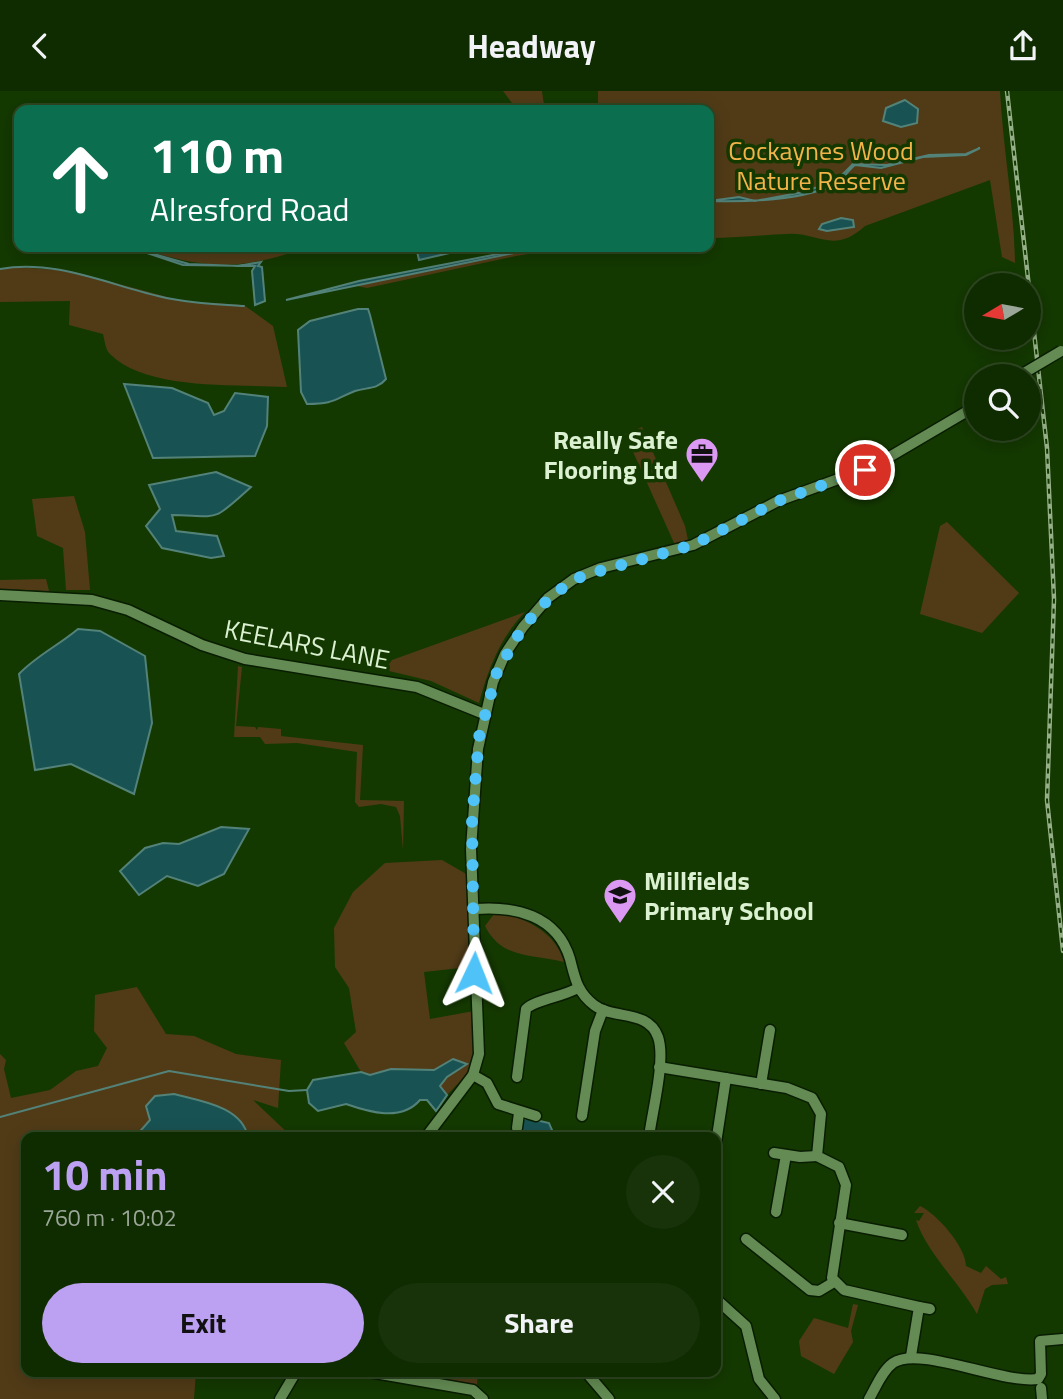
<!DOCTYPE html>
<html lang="en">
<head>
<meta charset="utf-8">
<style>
	:root { --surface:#0f2b00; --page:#18330a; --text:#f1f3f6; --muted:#9ba799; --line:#2f4722; --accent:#bca0f2 }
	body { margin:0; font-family:"Titillium Web",sans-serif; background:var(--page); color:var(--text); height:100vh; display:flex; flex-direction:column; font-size:26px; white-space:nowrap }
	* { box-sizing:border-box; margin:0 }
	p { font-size:23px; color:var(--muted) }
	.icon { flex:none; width:38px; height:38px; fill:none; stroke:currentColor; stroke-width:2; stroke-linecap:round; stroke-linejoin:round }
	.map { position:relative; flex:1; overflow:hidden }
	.drawer { position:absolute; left:21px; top:1041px; width:700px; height:245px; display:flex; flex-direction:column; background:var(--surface); border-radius:14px; box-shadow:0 4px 18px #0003,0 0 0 2px var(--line) }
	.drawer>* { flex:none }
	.banner { position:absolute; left:14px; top:14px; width:700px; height:147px; border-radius:14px; box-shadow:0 4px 18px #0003,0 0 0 2px var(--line); background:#0b6e4f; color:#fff; overflow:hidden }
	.needle { width:46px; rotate:260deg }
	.controls { position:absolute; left:964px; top:182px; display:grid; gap:14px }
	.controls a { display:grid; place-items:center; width:77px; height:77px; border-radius:50%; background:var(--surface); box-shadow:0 4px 18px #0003,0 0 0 2px var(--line); font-size:35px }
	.pin { position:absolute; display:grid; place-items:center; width:60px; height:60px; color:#fff; margin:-30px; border:4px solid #fff; border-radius:50%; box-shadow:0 2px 7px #0007 }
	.me { position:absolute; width:77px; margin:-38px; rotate:2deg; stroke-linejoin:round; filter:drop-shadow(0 0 5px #0008) }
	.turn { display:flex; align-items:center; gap:24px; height:147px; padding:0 21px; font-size:32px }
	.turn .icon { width:91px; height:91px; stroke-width:2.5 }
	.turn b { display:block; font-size:49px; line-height:60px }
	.round { display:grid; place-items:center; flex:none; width:74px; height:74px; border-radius:37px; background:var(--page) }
	.head { display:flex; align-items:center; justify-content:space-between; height:119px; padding:0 21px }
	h1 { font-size:42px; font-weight:700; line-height:52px; color:var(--accent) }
	.action { display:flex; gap:14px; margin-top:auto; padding:14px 21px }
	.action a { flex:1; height:80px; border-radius:42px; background:var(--accent); color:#111; font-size:28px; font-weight:700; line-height:80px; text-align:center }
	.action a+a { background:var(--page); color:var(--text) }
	header { display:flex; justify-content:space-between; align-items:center; height:91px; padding:0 21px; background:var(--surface); font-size:32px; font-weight:700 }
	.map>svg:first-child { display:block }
	.green { fill:#513b17 }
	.water { fill:#195253; stroke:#538279; stroke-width:2 }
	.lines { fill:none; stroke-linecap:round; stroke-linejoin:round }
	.stream { stroke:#538279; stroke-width:2 }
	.minor-casing { stroke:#091d02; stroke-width:13 }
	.minor { stroke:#638b53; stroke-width:10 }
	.rail-casing { stroke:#95b088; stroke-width:4.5 }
	.rail { stroke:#143900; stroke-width:2; stroke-dasharray:5; stroke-linecap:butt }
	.minor-bridge-casing { stroke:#091d02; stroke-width:13; stroke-linecap:butt }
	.minor-bridge { stroke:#638b53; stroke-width:10 }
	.route { stroke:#4fc3f7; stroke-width:12; stroke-dasharray:0 21.6 }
	.labels { text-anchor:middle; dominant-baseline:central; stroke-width:7; stroke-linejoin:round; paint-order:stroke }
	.park-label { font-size:26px; fill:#f2b349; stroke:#143900 }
	.poi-label { font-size:26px; font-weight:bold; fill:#dbf1d2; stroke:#143900; text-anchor:end }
	.street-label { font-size:26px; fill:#dbf1d2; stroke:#143900 }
</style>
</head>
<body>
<header><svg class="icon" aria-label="back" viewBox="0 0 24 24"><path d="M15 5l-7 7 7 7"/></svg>Headway<svg class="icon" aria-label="share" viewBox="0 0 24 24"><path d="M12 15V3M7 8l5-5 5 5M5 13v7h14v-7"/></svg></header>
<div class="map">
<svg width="1063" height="1308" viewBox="0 0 1063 1308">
	<rect width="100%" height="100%" fill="#143900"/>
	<g class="green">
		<polygon points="503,0 542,0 544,14 547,14 541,19 517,19"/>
		<path d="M598,0H1000C1003,58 1014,114 1015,172L1002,166L990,89L865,135C833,164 819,141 787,143C761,144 735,147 709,147V19H598Z"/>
		<path d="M136,156H164L187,161L237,159L243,156H307C241,181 202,178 136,156Z"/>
		<polygon points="543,156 604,156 566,157 516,165 367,197 352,194"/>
		<path d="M15,176L71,180L182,210L244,214L273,235L287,296C239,293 146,300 110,263C105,258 105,250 103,243L69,234L70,210L0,211V178Z"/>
		<polygon points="642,336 685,435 688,449 675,454 625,343"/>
		<polygon points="74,405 85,441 90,499 66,499 63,457 37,445 32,408"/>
		<polygon points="947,431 1019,502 982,542 920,523 940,435"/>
		<polygon points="46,488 49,500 0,498 0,489"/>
		<path d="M525,521C500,547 488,578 479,612L431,590L385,579L392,569Z"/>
		<polygon points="238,575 242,576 236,635 255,636 257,639 258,636 281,638 281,645 363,654 360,709 404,710 403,759 400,725 396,716 381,713 359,716 355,711 357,661 297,652 265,653 260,646 234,646"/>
		<path d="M442,769L468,784L469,876L424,881L430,928L474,920C477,965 481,971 447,1004L440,995L447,986L466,973L453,968L434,979L391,978L370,984L361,981L344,952L356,941L349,897L335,876L334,837L353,801L385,772Z"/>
		<path d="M504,822C531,830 556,843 564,871C533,863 502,869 485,835L494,823Z"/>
		<polygon points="137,896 166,943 194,945 236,963 281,969 278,1017 253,1009 292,1046 248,1046 248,1043 150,1029 135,1046 26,1046 26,1281 196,1281 194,1308 0,1308 0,963 6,969 4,978 11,1007 50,999 76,980 98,975 107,957 94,940 95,904"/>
		<path d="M920,1115C937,1123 966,1156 966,1175L981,1182L986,1175L1001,1188L1006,1186L1008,1193L992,1194L985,1198L977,1223C959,1191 927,1162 916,1129L919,1130L924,1122H914Z"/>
		<polygon points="853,1213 858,1214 851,1240 853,1251 834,1283 801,1265 799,1250 814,1227 848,1237"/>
		<polygon points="402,1281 478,1281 477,1294"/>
	</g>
	<g class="water">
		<polygon points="905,9 918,18 917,32 901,36 883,30 886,17"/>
		<path d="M980,57L966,64L923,66L881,77L855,74C848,79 843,89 836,93C801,110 746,111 709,110L739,106L755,110L804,101L837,89L853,73L887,74L929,64L966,63Z"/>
		<polygon points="841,127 853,129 854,136 827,140 819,138 822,133"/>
		<polygon points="129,156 189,173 238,175 261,171 258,175 262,176 265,210 255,214 252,180 255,175 183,174"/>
		<polygon points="416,156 476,156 419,169"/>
		<polygon points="534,156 543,156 286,209 359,190"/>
		<path d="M358,218H368L370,224L386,288C377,299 367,296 355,300C333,309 334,313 307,313L301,301L298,239L310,230Z"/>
		<polygon points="124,293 172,297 208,312 214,324 224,320 235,302 268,306 267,335 255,365 153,367"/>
		<path d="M216,381L251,396C211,432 222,425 172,424L176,440L217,445L224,465L211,467L162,457L146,435L160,418L149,394Z"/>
		<path d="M78,538L100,540L145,565L152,632L134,703L71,673L35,679L19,583C36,565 59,554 78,538Z"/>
		<polygon points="221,736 249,738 224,783 198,795 167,785 139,804 120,780 145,757 163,752 179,753"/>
		<path d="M453,968L467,973L447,986L440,995L447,1004L436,1020L427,1009H420C401,1031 369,1021 346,1013L318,1020L309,1012L307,999L313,989L361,981L370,984L391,978L434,979Z"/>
		<path d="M174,1003C200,1010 242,1015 248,1046H135L150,1029L146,1015L155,1005Z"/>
		<polygon points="527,1027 549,1032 555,1046 529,1046 520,1040 522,1029"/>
	</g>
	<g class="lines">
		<g class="stream">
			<path d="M0,178C54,168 107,193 158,205C186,212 215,213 244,215"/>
			<polyline points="0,1026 169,980 289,1000 307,999"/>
		</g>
		<defs>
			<g id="minor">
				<polyline points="0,504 92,509 128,519 202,554 245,568 417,596 484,623"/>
				<path d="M475,818C515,815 557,824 570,868C575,887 577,901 594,914C613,929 648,918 658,946C666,969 652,1021 649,1046"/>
				<polyline points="659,976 787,997 812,1007 821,1023 817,1065 839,1076 846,1094 832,1187 844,1199 919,1216 911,1265"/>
				<polyline points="473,984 487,992 498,1013 536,1025"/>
				<path d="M517,986L526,918C535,909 562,906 578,897"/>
				<polyline points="761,993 770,939"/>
				<polyline points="582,1025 595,940 603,919"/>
				<polyline points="517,1037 519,1022"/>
				<polyline points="426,1046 473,984 479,963 471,758 478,658 493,591 505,563 523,536 548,507 574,488 601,477 693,454 778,410 874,375 976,315"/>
				<polyline points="716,1052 726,987"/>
				<polyline points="774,1062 800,1066 817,1065"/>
				<polyline points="776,1121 786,1064"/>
				<polyline points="839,1132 902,1144"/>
				<polyline points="746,1148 810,1199 819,1200 834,1191"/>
				<polyline points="716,1208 746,1235 759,1288 775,1308"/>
				<polyline points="919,1216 930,1218"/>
				<polyline points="369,1281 473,1299 483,1308"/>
				<polyline points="586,1281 609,1308"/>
				<polyline points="1041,1297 1042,1308"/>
				<polyline points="280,1308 296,1281"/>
				<path d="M869,1308C876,1296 882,1280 893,1272C919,1254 1001,1293 1038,1288L1041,1283L1040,1250L1063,1248"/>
			</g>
		</defs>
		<use href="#minor" class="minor-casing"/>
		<use href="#minor" class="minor"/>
		<defs>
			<polyline id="rail" points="1007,0 1047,357 1054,508 1047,709 1063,860"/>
		</defs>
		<use href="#rail" class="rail-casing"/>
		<use href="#rail" class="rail"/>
		<defs>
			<polyline id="minor-bridge" points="1024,282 1061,260"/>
		</defs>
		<use href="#minor-bridge" class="minor-bridge-casing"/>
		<use href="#minor-bridge" class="minor-bridge"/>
	</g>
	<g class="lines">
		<polyline class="route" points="474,882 472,730 479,646 497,581 523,536 553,503 582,485 693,454 778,410 865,379"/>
	</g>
	<defs>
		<symbol id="office-pin" viewBox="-11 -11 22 30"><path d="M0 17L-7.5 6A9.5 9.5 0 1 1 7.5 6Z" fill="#dc99f4" stroke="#143900"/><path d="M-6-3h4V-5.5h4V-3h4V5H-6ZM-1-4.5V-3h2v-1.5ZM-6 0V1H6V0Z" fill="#111"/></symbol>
		<symbol id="school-pin" viewBox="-11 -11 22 30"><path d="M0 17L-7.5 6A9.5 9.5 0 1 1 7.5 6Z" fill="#dc99f4" stroke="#143900"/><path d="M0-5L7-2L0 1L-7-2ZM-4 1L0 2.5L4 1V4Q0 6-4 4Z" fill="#111"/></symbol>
	</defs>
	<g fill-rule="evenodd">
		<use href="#office-pin" x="683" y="344" width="38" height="52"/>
		<use href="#school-pin" x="601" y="785" width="38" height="52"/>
	</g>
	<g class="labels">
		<g class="park-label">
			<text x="821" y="59">Cockaynes Wood<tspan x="821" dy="30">Nature Reserve</tspan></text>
		</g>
		<g class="poi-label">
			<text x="678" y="348">Really Safe<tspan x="678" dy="30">Flooring Ltd</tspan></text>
			<text x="644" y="789" text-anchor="start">Millfields<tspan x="644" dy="30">Primary School</tspan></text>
		</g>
		<g class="street-label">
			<text transform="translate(307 553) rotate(11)">KEELARS LANE</text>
		</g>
	</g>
</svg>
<div class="controls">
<a><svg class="needle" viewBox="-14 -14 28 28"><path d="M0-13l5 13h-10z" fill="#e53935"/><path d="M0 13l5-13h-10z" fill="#9ba799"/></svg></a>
<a><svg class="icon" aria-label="search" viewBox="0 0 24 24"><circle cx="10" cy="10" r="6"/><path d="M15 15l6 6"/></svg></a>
</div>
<div class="pin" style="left:865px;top:379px;background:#d93025"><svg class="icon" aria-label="arrive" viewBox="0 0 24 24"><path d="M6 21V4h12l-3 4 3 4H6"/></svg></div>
<svg class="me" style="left:474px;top:882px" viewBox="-20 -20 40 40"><path d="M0-17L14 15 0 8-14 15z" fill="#4fc3f7" stroke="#fff" stroke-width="4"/></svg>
<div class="banner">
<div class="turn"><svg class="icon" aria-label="ahead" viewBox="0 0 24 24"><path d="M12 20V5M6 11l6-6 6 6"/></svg><div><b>110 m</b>Alresford Road</div></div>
</div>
<section class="drawer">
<div class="head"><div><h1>10 min</h1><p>760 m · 10:02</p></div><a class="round"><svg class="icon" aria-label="close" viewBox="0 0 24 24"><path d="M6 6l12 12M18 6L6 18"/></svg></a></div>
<div class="action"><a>Exit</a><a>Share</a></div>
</section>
</div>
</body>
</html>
